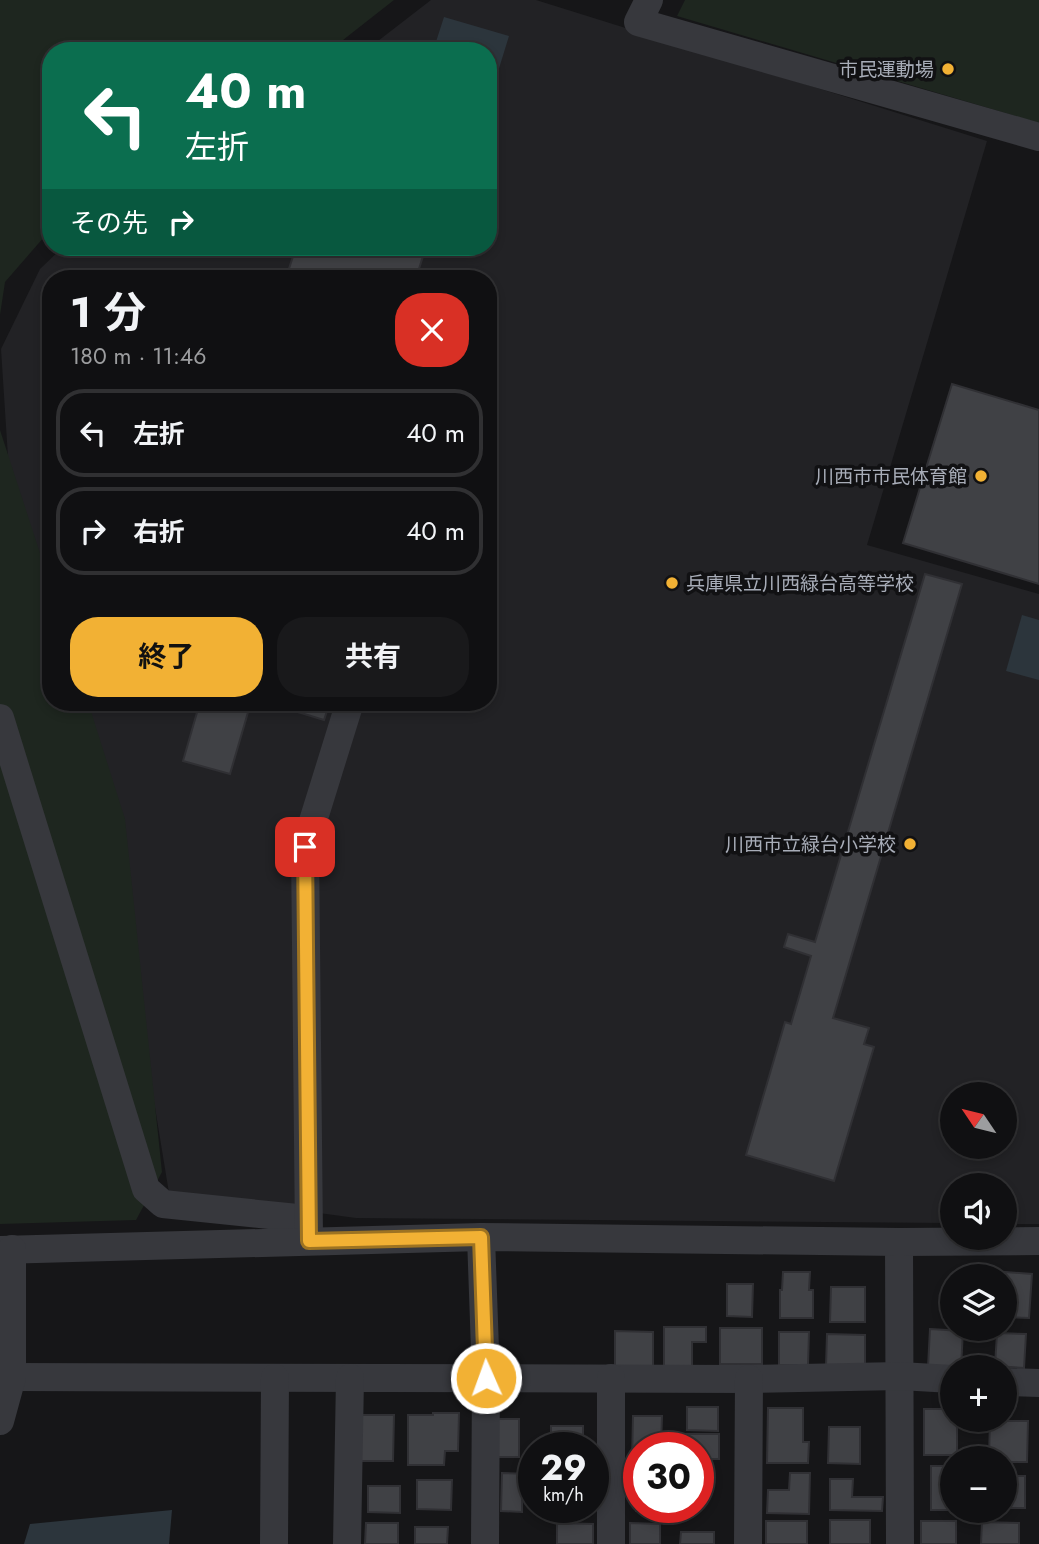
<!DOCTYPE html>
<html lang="ja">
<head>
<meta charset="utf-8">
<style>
	:root { --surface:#101012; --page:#19191b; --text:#f1f3f6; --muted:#9c9d9f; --line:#303032; --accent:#f2b134 }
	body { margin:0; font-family:Jost,"Noto Sans JP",sans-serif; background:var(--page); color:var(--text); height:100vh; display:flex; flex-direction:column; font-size:26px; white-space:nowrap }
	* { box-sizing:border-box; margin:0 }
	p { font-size:23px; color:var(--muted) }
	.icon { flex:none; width:38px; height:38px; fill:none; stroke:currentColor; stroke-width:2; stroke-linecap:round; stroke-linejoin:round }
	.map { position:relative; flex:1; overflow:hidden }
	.details { position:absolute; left:42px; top:270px; width:455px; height:441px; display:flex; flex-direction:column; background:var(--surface); border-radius:28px; box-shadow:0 4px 10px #0003,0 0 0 2px var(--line) }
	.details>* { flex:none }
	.banner { position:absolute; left:42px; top:42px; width:455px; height:214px; border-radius:28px; box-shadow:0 4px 10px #0003,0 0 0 2px var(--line); background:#0b6e4f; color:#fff; overflow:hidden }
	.needle { width:46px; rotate:305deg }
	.buttons { position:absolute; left:940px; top:1082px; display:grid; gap:14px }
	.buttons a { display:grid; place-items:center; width:77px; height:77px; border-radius:50%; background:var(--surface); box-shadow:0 4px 10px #0003,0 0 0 2px var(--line); font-size:35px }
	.speed { position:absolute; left:518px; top:1432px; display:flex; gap:14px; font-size:35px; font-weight:700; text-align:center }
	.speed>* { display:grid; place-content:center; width:91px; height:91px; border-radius:50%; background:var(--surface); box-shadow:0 4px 10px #0003,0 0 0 2px var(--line); line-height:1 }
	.speed small { font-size:18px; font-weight:400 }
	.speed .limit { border:10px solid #d22; background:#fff; color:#111 }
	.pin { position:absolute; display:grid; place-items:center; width:60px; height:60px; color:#fff; margin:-30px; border-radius:14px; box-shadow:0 4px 10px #0006 }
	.me { position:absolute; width:77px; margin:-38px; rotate:358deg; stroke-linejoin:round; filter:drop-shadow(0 0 5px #0008) }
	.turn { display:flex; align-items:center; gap:24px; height:147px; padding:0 28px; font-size:32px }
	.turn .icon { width:91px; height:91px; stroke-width:2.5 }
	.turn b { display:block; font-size:49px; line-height:60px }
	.then { display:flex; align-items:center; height:66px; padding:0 28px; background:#0003; gap:14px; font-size:26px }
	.round { display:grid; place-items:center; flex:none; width:74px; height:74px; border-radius:28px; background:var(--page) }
	.summary { display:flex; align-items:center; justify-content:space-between; height:119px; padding:0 28px }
	h1 { font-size:42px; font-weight:700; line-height:52px }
	.cta { display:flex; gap:14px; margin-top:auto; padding:14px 28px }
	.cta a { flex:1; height:80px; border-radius:28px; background:var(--accent); color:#111; font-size:28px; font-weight:700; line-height:80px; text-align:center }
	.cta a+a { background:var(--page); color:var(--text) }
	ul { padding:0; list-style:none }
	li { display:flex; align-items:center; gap:21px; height:88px; margin:0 14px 10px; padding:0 14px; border:4px solid var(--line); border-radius:28px }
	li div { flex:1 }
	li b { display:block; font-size:26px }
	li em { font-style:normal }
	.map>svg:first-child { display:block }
	.built { fill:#222225; fill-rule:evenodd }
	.green { fill:#1e261f }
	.water { fill:#2c353c }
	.building { fill:#404145; stroke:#303034; stroke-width:2 }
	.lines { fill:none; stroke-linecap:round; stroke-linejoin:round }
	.minor { stroke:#37383d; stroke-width:28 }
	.route-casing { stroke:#9d7322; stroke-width:18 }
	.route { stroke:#f2b134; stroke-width:12 }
	.poi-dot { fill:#f2b134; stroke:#111113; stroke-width:2.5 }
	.labels { text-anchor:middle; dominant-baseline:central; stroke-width:7; stroke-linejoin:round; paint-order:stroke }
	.poi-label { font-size:19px; fill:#a8adb8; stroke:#111113; text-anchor:end }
</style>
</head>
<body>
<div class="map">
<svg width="1039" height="1544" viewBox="0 0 1039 1544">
	<rect width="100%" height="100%" fill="#161618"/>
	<path class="built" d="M431,0H536L987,141L867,545L1039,594V1224H1005L1004,1185H952V1223L356,1218L169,1193L117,875L72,702H488V278H51V622L8,457L1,349L40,269L63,247H488V51H365ZM952,1094H1004V1146H952Z"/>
	<g class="green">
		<polygon points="0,0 394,0 329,51 51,51 51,229 5,282 0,315"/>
		<polygon points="685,0 1039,0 1039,123 677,16"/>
		<polygon points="0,430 51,587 51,702 88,702 125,819 162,1172 136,1220 0,1224"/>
	</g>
	<g class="water">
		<polygon points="444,17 509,36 488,104 488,51 433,51"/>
		<polygon points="1022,615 1039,620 1039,680 1006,671"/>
		<polygon points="172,1510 169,1544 24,1544 30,1524"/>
	</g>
	<g class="building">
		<polygon points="296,247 426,247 416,278 286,278"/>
		<polygon points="952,384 1039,410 1039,584 903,543"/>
		<polygon points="925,574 962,584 833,1018 869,1028 864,1044 874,1047 834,1181 746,1155 785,1022 791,1024 811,956 784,947 788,934 815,942"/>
		<polygon points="200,702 251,702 230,774 183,761"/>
		<polygon points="265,702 330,702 324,720"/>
		<polygon points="783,1272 810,1272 809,1290 813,1290 813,1318 780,1318 780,1290 782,1290"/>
		<polygon points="1005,1272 1032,1274 1029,1318 1004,1317"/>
		<polygon points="727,1284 753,1284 752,1317 727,1316"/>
		<polygon points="831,1287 865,1287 865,1322 830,1322"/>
		<polygon points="664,1327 706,1327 706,1342 692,1342 692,1367 664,1367"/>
		<rect x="720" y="1328" width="42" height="36"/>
		<polygon points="930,1329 963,1331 961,1367 928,1367"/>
		<polygon points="615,1331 653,1332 653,1369 615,1369"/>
		<polygon points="779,1332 809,1332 808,1365 779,1365"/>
		<polygon points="997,1333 1026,1334 1024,1368 995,1366"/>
		<polygon points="827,1334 865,1335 865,1367 826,1366"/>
		<polygon points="687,1407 718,1407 718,1431 687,1430"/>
		<polygon points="768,1408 803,1408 803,1442 809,1442 808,1463 767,1463"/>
		<polygon points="924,1409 952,1409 952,1419 957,1419 957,1455 924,1455"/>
		<polygon points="433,1413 459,1413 458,1451 445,1451 444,1465 408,1465 408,1415 433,1415"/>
		<polygon points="360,1415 394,1415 393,1461 360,1461"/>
		<polygon points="633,1416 662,1416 661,1447 639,1447 639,1463 632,1463"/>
		<rect x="497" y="1419" width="22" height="38"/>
		<polygon points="990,1421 1028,1421 1027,1462 1004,1462 1004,1458 989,1458"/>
		<rect x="551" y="1426" width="32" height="21"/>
		<polygon points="829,1427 860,1427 860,1464 828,1463"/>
		<polygon points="685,1434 719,1434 719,1459 698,1459 698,1447 685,1447"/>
		<rect x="931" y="1466" width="21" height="44"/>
		<polygon points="637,1472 639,1472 639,1507 663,1507 663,1511 636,1511"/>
		<polygon points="502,1473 532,1474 531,1494 522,1494 522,1512 501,1511"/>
		<polygon points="790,1473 810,1473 809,1514 767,1513 768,1490 789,1490"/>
		<rect x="1004" y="1476" width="21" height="32"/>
		<polygon points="830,1479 853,1479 852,1497 883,1497 882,1511 830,1510"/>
		<polygon points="417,1480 452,1480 451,1510 417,1509"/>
		<polygon points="368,1486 400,1486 400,1513 368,1512"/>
		<rect x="554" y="1507" width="31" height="9"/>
		<rect x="830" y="1520" width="40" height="24"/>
		<rect x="766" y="1521" width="41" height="23"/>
		<rect x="921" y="1521" width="35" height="23"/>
		<polygon points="982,1522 1019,1523 1019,1544 981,1544"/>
		<polygon points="366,1523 398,1523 398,1544 365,1544"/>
		<polygon points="557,1523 593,1524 593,1544 557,1544"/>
		<polygon points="630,1523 660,1524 660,1544 630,1544"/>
		<polygon points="415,1527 448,1527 447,1544 415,1544"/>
		<polygon points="681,1532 714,1532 714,1544 680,1544"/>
	</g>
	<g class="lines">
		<g class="minor">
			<polyline points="649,0 638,22 1039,137"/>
			<polyline points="0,718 146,1189 163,1204 307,1219"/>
			<polyline points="481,1237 486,1378 485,1544"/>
			<polyline points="309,1238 305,847 350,702"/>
			<polyline points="899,1242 900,1544"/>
			<polyline points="0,1250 481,1237 899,1242 1039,1241"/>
			<polyline points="12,1377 749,1379 900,1376 952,1379"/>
			<polyline points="1004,1382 1039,1383"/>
			<polyline points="0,1421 12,1377 12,1249"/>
			<polyline points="274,1544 275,1378"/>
			<polyline points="347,1544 350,1378"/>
			<polyline points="611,1544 611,1378"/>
			<polyline points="748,1544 749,1379"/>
		</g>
	</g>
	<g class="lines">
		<defs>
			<polyline id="route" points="305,847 309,1241 481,1237 486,1378"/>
		</defs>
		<use href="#route" class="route-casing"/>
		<use href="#route" class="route"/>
	</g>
	<g class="poi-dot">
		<circle cx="948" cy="69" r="7"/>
		<circle cx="981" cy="476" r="7"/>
		<circle cx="672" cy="583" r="7"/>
		<circle cx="910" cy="844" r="7"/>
	</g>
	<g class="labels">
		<g class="poi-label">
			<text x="934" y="69">市民運動場</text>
			<text x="967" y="476">川西市市民体育館</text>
			<text x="686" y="583" text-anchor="start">兵庫県立川西緑台高等学校</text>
			<text x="896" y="844">川西市立緑台小学校</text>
		</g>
	</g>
</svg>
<div class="buttons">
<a><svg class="needle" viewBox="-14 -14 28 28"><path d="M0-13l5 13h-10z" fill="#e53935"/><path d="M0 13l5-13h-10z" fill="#9c9d9f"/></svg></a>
<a><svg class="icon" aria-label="sound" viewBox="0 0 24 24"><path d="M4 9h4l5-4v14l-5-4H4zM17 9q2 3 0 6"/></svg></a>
<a><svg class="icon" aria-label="layers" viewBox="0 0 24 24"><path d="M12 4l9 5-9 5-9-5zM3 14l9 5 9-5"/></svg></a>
<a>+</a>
<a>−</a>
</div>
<div class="speed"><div>29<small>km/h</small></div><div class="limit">30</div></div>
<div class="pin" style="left:305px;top:847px;background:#d93025"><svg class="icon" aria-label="arrive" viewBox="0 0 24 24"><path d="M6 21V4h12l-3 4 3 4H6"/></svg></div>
<svg class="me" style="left:486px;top:1378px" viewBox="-20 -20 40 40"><circle r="17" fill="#f2b134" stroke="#fff" stroke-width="3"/><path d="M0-11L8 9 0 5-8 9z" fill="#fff"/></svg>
<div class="banner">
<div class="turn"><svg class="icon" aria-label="left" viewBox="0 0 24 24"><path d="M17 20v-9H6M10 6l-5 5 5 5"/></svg><div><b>40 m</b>左折</div></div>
<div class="then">その先<svg class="icon" aria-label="right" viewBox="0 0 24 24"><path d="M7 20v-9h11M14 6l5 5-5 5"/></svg></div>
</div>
<section class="details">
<div class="summary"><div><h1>1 分</h1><p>180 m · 11:46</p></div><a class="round" style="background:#d93025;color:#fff"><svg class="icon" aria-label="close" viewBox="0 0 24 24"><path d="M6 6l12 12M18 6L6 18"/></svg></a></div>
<ul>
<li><svg class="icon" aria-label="left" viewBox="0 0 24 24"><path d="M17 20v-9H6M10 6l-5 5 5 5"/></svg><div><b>左折</b></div><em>40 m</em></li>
<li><svg class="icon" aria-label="right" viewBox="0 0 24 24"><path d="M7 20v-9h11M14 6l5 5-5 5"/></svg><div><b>右折</b></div><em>40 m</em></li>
</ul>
<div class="cta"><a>終了</a><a>共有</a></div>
</section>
</div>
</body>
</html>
